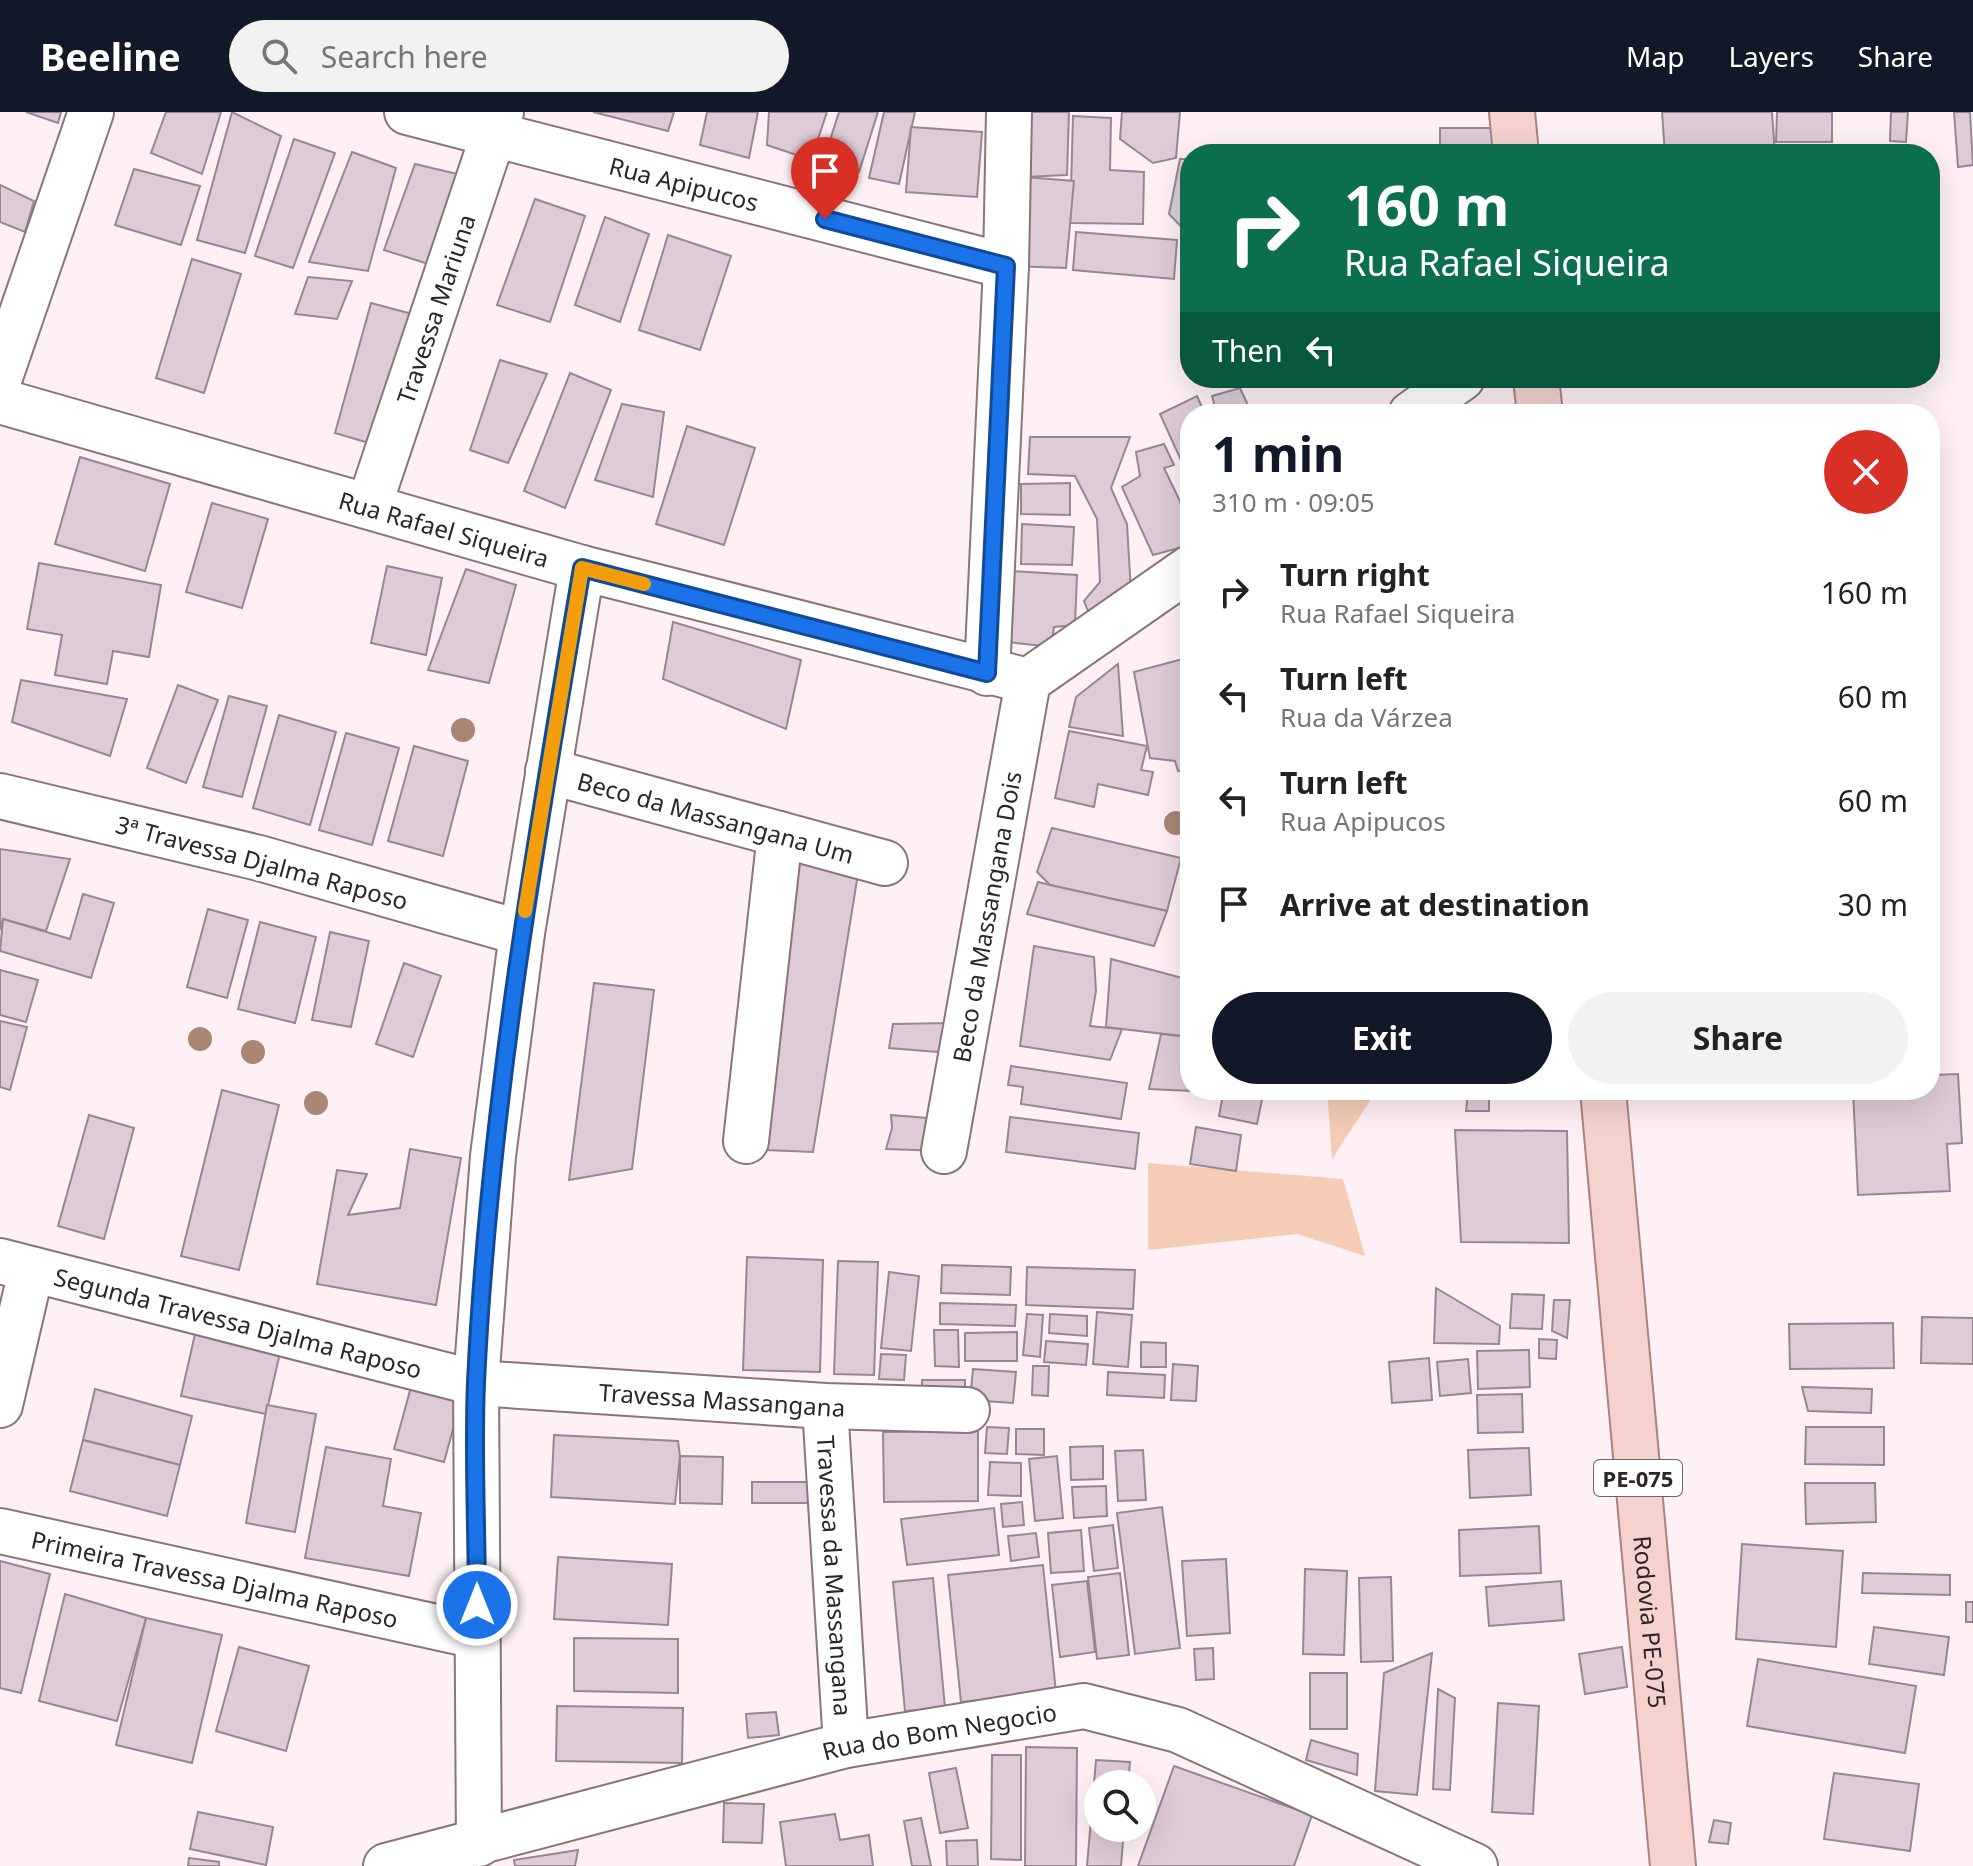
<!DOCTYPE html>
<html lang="en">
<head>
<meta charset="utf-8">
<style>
	:root { --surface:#fff; --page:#f2f2f2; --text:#222; --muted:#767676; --accent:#111827 }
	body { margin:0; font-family:"Noto Sans",sans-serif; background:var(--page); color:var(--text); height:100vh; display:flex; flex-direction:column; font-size:30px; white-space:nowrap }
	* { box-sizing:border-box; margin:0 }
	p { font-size:26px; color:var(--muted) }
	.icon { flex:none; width:44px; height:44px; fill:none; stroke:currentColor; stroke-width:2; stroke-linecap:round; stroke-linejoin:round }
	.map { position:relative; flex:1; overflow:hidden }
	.details { position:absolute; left:1180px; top:292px; width:760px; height:696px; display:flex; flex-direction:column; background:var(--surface); border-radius:32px; box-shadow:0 8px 32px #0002 }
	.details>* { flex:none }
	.guide { position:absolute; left:1180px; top:32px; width:760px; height:244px; border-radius:32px; box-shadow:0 8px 32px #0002; background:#0b6e4f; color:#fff; overflow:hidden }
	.tools { position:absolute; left:1084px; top:1658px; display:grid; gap:16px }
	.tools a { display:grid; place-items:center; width:72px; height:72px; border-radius:50%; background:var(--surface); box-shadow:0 8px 32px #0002; font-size:40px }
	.pin { position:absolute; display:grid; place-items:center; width:68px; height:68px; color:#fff; margin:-82px -34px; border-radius:50% 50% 50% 0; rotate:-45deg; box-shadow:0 0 8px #0007 }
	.pin .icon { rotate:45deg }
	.me { position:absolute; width:88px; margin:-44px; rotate:0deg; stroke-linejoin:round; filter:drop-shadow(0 0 6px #0008) }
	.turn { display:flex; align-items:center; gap:28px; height:168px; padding:0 32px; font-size:36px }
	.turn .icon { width:104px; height:104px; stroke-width:2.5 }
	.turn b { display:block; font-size:56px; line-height:68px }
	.then { display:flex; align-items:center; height:76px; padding:0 32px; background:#0003; gap:16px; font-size:30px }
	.round { display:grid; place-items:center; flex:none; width:84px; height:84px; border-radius:42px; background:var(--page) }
	.summary { display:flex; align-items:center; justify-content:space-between; height:136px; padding:0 32px }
	h1 { font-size:48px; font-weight:700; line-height:60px; color:var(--accent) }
	.action { display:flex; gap:16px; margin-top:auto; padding:16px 32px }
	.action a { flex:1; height:92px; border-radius:48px; background:var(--accent); color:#fff; font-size:32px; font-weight:700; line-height:92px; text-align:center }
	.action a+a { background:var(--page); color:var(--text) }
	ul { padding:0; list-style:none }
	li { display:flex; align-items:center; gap:24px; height:104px; padding:0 32px }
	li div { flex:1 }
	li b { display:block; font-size:30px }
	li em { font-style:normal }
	header { display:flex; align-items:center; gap:48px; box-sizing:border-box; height:112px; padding:0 40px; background:var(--accent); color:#fff }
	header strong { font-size:38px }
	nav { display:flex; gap:44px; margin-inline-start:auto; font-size:28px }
	.search { width:560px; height:72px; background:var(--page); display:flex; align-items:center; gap:20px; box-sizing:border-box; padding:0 28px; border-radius:44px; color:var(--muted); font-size:30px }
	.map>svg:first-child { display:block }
	.green { fill:#f5ccb6 }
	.building { fill:#ddcbd8; stroke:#978793; stroke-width:2 }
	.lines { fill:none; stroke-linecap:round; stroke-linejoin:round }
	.street-casing { stroke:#89757a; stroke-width:48 }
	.primary-casing { stroke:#ab827f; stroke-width:48 }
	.street { stroke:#fff; stroke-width:44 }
	.primary { stroke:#f5d2ce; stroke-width:44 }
	.tree { fill:#aa8674 }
	.route-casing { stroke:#114b97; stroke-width:20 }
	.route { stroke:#1a73e8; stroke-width:14 }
	.slow { stroke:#f59e0b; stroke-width:14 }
	.labels { text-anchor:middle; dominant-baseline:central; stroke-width:8; stroke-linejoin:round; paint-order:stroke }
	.shield { fill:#fff; stroke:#6c6668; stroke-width:2 }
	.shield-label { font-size:22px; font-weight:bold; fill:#2d2527 }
	.street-label { font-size:24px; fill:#2d2527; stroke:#fff }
</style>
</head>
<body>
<header>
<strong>Beeline</strong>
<div class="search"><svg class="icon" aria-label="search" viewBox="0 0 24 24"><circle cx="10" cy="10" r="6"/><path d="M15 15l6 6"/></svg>Search here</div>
<nav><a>Map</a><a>Layers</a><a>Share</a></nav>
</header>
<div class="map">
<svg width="1973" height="1754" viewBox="0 0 1973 1754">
	<rect width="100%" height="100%" fill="#fef0f4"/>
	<g class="green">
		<polygon points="1327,978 1377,978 1332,1047"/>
		<polygon points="1148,1051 1343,1067 1365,1144 1297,1122 1148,1138"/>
	</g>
	<g class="building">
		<polygon points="26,0 61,0 58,11"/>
		<polygon points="166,0 221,0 202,62 151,41"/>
		<polygon points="232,0 281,24 245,141 197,128"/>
		<polygon points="593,0 674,0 668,19"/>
		<polygon points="707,0 758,0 749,46 700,33"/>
		<polygon points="769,0 827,0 811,48 767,33"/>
		<polygon points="839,0 878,0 859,60 823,50"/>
		<polygon points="884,0 915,0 899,72 869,66"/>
		<polygon points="1025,0 1069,0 1067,63 1025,65"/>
		<polygon points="1122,0 1180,0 1176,46 1153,51 1120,27"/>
		<polygon points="1662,0 1772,0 1775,42 1665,42"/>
		<polygon points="1777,0 1832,0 1832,30 1776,30"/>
		<polygon points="1891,0 1908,0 1906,30 1890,29"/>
		<polygon points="1954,0 1970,0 1973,53 1958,55"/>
		<polygon points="1073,4 1111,6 1110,58 1144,60 1143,112 1070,111"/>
		<polygon points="911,15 982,20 977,85 906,80"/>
		<rect x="1440" y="16" width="53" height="26"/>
		<polygon points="294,27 335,41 293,156 255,144"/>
		<rect x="1292" y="33" width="107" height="9"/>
		<polygon points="352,40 396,56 368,159 309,150"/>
		<polygon points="1180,47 1190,47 1190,124 1169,102"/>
		<polygon points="415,52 466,64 438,155 384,138"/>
		<polygon points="134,57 200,74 181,133 115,113"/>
		<polygon points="1025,65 1074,69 1066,156 1006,154"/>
		<polygon points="0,73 34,89 25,120 0,110"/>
		<polygon points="535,87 585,104 550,210 497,193"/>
		<polygon points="605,105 649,122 620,210 575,193"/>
		<polygon points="1076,120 1177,128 1174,167 1073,158"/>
		<polygon points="668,123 731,144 700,238 639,218"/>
		<polygon points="192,147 241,162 204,281 156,266"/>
		<polygon points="308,165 352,169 337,207 295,202"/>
		<polygon points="371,191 416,203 379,334 335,321"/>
		<polygon points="500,248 547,262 508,351 470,338"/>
		<polygon points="570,261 611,278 565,396 524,379"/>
		<polygon points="1240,276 1252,302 1217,302 1212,284"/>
		<polygon points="1197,284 1205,302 1190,302 1190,368 1160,302"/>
		<polygon points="622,292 664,300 653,385 595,368"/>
		<polygon points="687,314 755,336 724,433 656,412"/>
		<polygon points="1030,325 1130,325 1111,376 1127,412 1131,480 1090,504 1084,489 1100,470 1097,407 1075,364 1028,362"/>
		<polygon points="1164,332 1174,353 1164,356 1190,410 1190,433 1153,443 1122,375 1140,364 1136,340"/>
		<polygon points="80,345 170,372 145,459 55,432"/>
		<polygon points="1070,371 1070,403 1021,402 1021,372"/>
		<polygon points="212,391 268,407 242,496 186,480"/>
		<polygon points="1022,412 1074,415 1072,453 1021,452"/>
		<polygon points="39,451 161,473 149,545 113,539 107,572 55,563 62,523 27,517"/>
		<polygon points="387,454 442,466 426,543 371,531"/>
		<polygon points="466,457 516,473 489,571 428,558"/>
		<polygon points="1011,459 1077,463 1075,513 1054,515 1051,535 999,529"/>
		<polygon points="673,510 801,548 786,617 663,567"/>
		<polygon points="1190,545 1190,657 1178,659 1175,649 1150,646 1134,560"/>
		<polygon points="1118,552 1123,624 1069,615 1076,585"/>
		<polygon points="21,568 127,587 110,644 12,610"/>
		<polygon points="178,573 218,588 186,671 147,656"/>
		<polygon points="229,584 267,594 242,685 203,675"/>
		<polygon points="279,603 336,620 310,713 253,696"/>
		<polygon points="1069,619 1147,634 1141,658 1153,660 1148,683 1098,672 1094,695 1055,686"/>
		<polygon points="346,621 399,636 372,733 319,718"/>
		<polygon points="414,634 468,649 443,744 388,729"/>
		<polygon points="1052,716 1181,746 1167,799 1050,773 1037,760"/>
		<polygon points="0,737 70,747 46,819 3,807 0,818"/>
		<polygon points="788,748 858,762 813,1040 765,1038"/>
		<polygon points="1038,770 1050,773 1167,799 1154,834 1027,802"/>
		<polygon points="83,782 114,791 91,866 0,839 3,807 70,827"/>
		<polygon points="208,797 248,808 227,886 187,875"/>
		<polygon points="260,810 316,825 295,911 238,897"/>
		<polygon points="330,820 369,829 351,915 312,908"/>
		<polygon points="1034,834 1094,845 1096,879 1090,914 1122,917 1110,948 1020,934"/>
		<polygon points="1111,847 1190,868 1190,925 1106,915"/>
		<polygon points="404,851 441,864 413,945 376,932"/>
		<polygon points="0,858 38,868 26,910 0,903"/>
		<polygon points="594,871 654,878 632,1057 569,1068"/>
		<polygon points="0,909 27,915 10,978 0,975"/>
		<polygon points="951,911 950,941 889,936 893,912"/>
		<polygon points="1161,922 1190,925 1192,979 1149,977"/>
		<polygon points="1011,954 1127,971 1121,1007 1021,992 1023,975 1008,973"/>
		<polygon points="1958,962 1962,1031 1947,1032 1950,1079 1858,1083 1853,978 1930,978 1930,963"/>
		<polygon points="222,978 279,993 239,1158 181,1144"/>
		<polygon points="1224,978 1264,978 1257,1012 1219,1004"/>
		<polygon points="1468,978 1489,978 1489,999 1466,999"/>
		<polygon points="89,1003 134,1016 104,1127 58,1114"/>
		<polygon points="891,1003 940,1007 944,1039 886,1037 892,1016"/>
		<polygon points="1010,1005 1139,1021 1135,1057 1006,1040"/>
		<polygon points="1196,1015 1241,1023 1236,1059 1190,1052"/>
		<polygon points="1455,1018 1567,1019 1569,1131 1461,1130"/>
		<polygon points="410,1037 461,1046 436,1193 317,1172 337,1058 367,1062 348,1103 400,1096"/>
		<polygon points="747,1145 823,1148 820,1260 743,1258"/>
		<polygon points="838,1149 878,1150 874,1263 834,1262"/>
		<polygon points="942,1153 1011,1155 1010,1183 941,1181"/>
		<polygon points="1027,1155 1135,1158 1133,1197 1026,1193"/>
		<polygon points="889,1160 919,1164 911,1239 881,1236"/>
		<polygon points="1436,1176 1500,1214 1499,1232 1434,1231"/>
		<polygon points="1512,1182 1544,1183 1542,1217 1510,1216"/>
		<polygon points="1554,1188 1570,1188 1567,1226 1552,1219"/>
		<polygon points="940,1191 1016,1193 1015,1214 940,1212"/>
		<polygon points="1097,1200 1132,1203 1128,1255 1093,1252"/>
		<polygon points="1027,1202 1043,1203 1040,1245 1023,1243"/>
		<polygon points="1050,1202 1087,1204 1087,1224 1049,1221"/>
		<polygon points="1922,1205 1973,1206 1973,1252 1921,1251"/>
		<polygon points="1893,1211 1894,1256 1790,1257 1789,1212"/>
		<polygon points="934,1218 958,1218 959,1255 935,1254"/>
		<polygon points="1017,1220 1017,1249 965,1249 965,1221"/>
		<polygon points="195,1222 280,1241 266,1302 181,1284"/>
		<polygon points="1539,1227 1557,1228 1556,1247 1539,1246"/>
		<polygon points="1046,1229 1088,1232 1086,1253 1044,1250"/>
		<polygon points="1141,1230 1166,1231 1166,1255 1141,1255"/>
		<polygon points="1529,1238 1530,1275 1478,1277 1477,1239"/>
		<polygon points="881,1242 906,1243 904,1268 879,1267"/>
		<polygon points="1429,1246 1432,1288 1392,1291 1389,1250"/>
		<polygon points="1468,1247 1471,1281 1440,1284 1437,1250"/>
		<polygon points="1173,1252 1198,1254 1196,1289 1171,1288"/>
		<polygon points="1033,1254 1049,1254 1048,1284 1032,1283"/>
		<polygon points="973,1257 1016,1260 1013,1291 970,1288"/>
		<polygon points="1108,1260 1165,1263 1164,1286 1107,1283"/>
		<rect x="922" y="1268" width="43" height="17"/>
		<polygon points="411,1275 461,1288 444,1350 394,1337"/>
		<polygon points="1802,1275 1872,1277 1871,1301 1808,1299"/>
		<polygon points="95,1277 192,1304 180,1353 83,1328"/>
		<polygon points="1522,1282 1523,1320 1478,1321 1477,1283"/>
		<polygon points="267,1293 316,1302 295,1420 246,1411"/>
		<polygon points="987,1315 1009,1316 1007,1342 985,1341"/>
		<polygon points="1806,1315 1884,1315 1884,1353 1805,1352"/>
		<polygon points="1016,1317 1044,1317 1044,1343 1016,1342"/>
		<polygon points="978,1319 978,1389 884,1390 883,1320"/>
		<polygon points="554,1323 678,1329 680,1344 675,1392 551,1385"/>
		<polygon points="83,1328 180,1353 167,1404 70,1379"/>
		<polygon points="1103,1334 1103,1367 1071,1368 1070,1335"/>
		<polygon points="326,1335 391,1347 383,1394 421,1401 409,1464 305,1446"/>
		<polygon points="1529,1336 1531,1383 1470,1386 1468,1338"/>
		<polygon points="1143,1338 1146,1388 1118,1389 1115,1339"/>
		<polygon points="680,1344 723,1345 722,1392 680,1391"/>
		<polygon points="1057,1344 1063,1406 1035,1409 1029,1347"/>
		<polygon points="990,1350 1021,1351 1021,1384 988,1383"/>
		<rect x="752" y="1370" width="59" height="21"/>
		<polygon points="1805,1371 1875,1371 1876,1410 1806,1412"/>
		<polygon points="1106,1374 1107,1404 1074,1406 1072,1375"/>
		<polygon points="1022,1390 1024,1413 1003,1415 1001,1392"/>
		<polygon points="1162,1395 1180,1536 1135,1542 1117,1401"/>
		<polygon points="994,1396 999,1443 907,1453 901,1407"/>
		<polygon points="1113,1413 1118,1456 1094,1459 1089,1416"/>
		<polygon points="1539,1414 1541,1461 1460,1464 1459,1418"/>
		<polygon points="1081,1418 1084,1459 1051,1461 1048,1421"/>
		<polygon points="1036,1421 1039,1445 1011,1449 1008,1424"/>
		<polygon points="1742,1432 1843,1439 1836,1535 1736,1527"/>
		<polygon points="558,1445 672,1452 668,1513 554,1507"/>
		<polygon points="1226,1447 1230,1521 1187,1524 1182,1449"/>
		<polygon points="0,1449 50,1462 21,1581 0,1576"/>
		<polygon points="1043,1453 1056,1580 961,1590 948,1463"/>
		<polygon points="1305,1457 1347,1459 1344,1543 1303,1542"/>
		<polygon points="1120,1461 1129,1543 1097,1547 1088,1465"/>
		<polygon points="1863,1461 1950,1463 1950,1483 1862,1481"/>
		<polygon points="1391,1465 1393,1549 1361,1550 1359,1466"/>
		<polygon points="933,1466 945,1596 905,1599 893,1470"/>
		<polygon points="1087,1469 1095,1540 1060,1545 1052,1473"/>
		<polygon points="1561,1469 1564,1508 1489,1514 1486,1475"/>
		<polygon points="65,1482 146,1506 117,1609 39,1589"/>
		<rect x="1966" y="1490" width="7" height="20"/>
		<polygon points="146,1506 222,1523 192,1651 116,1633"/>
		<polygon points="1874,1515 1949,1525 1944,1563 1869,1552"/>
		<polygon points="574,1526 678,1527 678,1581 574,1579"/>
		<polygon points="239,1535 309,1554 286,1639 216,1619"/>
		<polygon points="1622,1535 1627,1575 1585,1582 1579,1542"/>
		<polygon points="1213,1536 1214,1567 1196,1568 1194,1537"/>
		<polygon points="1432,1541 1417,1683 1375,1679 1384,1561"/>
		<polygon points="1758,1547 1916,1574 1905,1641 1747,1614"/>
		<rect x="1310" y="1561" width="37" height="56"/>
		<polygon points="1438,1577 1455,1586 1450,1678 1433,1677"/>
		<polygon points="1498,1591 1539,1594 1533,1702 1492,1700"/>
		<polygon points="557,1594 683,1596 682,1651 556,1649"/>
		<polygon points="776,1600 779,1623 748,1626 746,1602"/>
		<polygon points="1311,1628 1358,1642 1357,1663 1306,1648"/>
		<polygon points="1026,1635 1077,1636 1076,1754 1025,1754"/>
		<polygon points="992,1643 1021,1643 1021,1748 991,1747"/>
		<polygon points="1096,1648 1130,1650 1128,1672 1098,1672 1098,1716 1124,1716 1121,1754 1087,1754"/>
		<polygon points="1174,1654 1312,1703 1294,1754 1138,1754"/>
		<polygon points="956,1656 968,1716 940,1721 929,1661"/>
		<polygon points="1834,1661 1919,1672 1910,1739 1824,1727"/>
		<polygon points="724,1691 764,1692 762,1731 723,1730"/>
		<polygon points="198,1700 273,1715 266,1753 190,1737"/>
		<polygon points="835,1702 840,1728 869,1723 873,1754 786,1754 780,1710"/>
		<polygon points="921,1706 931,1754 912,1754 904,1709"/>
		<polygon points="1714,1708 1731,1711 1728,1732 1709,1730"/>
		<polygon points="977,1728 978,1754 947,1754 946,1729"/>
		<polygon points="578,1738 575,1754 515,1754 514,1748"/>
		<polygon points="189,1746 219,1750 219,1754 188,1754"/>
	</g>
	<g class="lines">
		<defs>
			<g id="street">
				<path id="s1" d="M407,0L1006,154"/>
				<polyline points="0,265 91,0"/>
				<path id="s2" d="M0,289L582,456L1028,569"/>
				<polyline points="1411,302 1462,266"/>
				<path id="s3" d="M369,394L501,0"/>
				<polyline points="987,561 1006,154 1009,0"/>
				<polyline points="1028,569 1190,456"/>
				<path id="s4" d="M548,659L885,751"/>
				<polyline points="0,684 259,746 522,821"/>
				<polyline points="746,1029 780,722"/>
				<path id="s5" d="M944,1039L1028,569"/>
				<path id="s6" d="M0,1149L476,1271L825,1294L967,1298"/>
				<polyline points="0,1293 31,1159"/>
				<path id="s7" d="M825,1294L846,1633"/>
				<path id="s8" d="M0,1419L477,1524"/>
				<polyline points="479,1732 476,1271 493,1044 522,821 582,456"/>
				<path id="s9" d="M386,1754L846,1633L1084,1594L1178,1618L1475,1754"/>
			</g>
			<g id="primary">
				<polyline points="1512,0 1516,42"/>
				<polyline points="1536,266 1540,302"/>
				<path id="s10" d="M1603,978L1673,1754"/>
			</g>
		</defs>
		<use href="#street" class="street-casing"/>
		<use href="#primary" class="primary-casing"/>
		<use href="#street" class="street"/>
		<use href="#primary" class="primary"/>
	</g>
	<g class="tree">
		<circle cx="463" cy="618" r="12"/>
		<circle cx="1176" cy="711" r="12"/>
		<circle cx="200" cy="927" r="12"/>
		<circle cx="253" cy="940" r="12"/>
		<circle cx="316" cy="991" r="12"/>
	</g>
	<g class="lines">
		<defs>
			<path id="route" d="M477,1493C477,1419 473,1344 476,1270C489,996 536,726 582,456L987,561L1006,154L825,107"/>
		</defs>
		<use href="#route" class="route-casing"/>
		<use href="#route" class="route"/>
		<polyline class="slow" points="525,799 582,456 644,472"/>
	</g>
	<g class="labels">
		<rect class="shield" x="1594" y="1348" width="88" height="36" rx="6"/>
		<g class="shield-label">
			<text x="1638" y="1366">PE-075</text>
		</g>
		<g class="street-label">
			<text stroke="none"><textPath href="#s1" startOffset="286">Rua Apipucos</textPath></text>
			<text stroke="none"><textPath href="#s3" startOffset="208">Travessa Mariuna</textPath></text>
			<text stroke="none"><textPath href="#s2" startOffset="462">Rua Rafael Siqueira</textPath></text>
			<text stroke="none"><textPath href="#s4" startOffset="174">Beco da Massangana Um</textPath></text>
			<text transform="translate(262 750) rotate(15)">3ª Travessa Djalma Raposo</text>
			<text stroke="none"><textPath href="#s5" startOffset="238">Beco da Massangana Dois</textPath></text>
			<text stroke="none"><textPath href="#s6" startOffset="246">Segunda Travessa Djalma Raposo</textPath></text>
			<text stroke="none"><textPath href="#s6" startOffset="738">Travessa Massangana</textPath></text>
			<text stroke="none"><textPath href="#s7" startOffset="170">Travessa da Massangana</textPath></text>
			<text stroke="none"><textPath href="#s8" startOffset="220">Primeira Travessa Djalma Raposo</textPath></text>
			<text stroke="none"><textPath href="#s10" startOffset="534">Rodovia PE-075</textPath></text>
			<text stroke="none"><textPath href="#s9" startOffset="570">Rua do Bom Negocio</textPath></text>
		</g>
	</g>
</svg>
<div class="tools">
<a><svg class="icon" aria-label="search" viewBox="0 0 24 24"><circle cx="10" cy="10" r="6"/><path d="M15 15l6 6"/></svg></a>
</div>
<div class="pin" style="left:825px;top:107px;background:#d93025"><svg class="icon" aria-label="arrive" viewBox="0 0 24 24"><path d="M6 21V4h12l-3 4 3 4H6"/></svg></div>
<svg class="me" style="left:477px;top:1493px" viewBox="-20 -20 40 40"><circle r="17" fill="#1a73e8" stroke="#fff" stroke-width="3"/><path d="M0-11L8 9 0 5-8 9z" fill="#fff"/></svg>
<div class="guide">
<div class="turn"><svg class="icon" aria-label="right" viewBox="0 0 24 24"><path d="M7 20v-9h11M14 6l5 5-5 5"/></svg><div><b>160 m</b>Rua Rafael Siqueira</div></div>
<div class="then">Then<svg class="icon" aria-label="left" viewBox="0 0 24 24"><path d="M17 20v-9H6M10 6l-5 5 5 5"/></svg></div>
</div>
<section class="details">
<div class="summary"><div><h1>1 min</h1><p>310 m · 09:05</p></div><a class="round" style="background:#d93025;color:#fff"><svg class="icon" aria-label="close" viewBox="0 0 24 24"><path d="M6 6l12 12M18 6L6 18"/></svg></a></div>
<ul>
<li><svg class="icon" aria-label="right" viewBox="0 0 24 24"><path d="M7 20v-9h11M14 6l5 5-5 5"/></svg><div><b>Turn right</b><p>Rua Rafael Siqueira</p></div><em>160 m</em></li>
<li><svg class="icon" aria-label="left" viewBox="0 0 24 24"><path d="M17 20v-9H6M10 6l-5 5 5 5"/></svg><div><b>Turn left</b><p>Rua da Várzea</p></div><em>60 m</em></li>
<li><svg class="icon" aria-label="left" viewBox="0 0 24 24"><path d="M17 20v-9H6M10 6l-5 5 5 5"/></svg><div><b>Turn left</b><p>Rua Apipucos</p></div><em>60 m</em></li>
<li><svg class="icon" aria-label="arrive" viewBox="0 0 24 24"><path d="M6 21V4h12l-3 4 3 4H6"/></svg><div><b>Arrive at destination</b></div><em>30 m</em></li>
</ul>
<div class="action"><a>Exit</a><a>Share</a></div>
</section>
</div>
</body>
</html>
